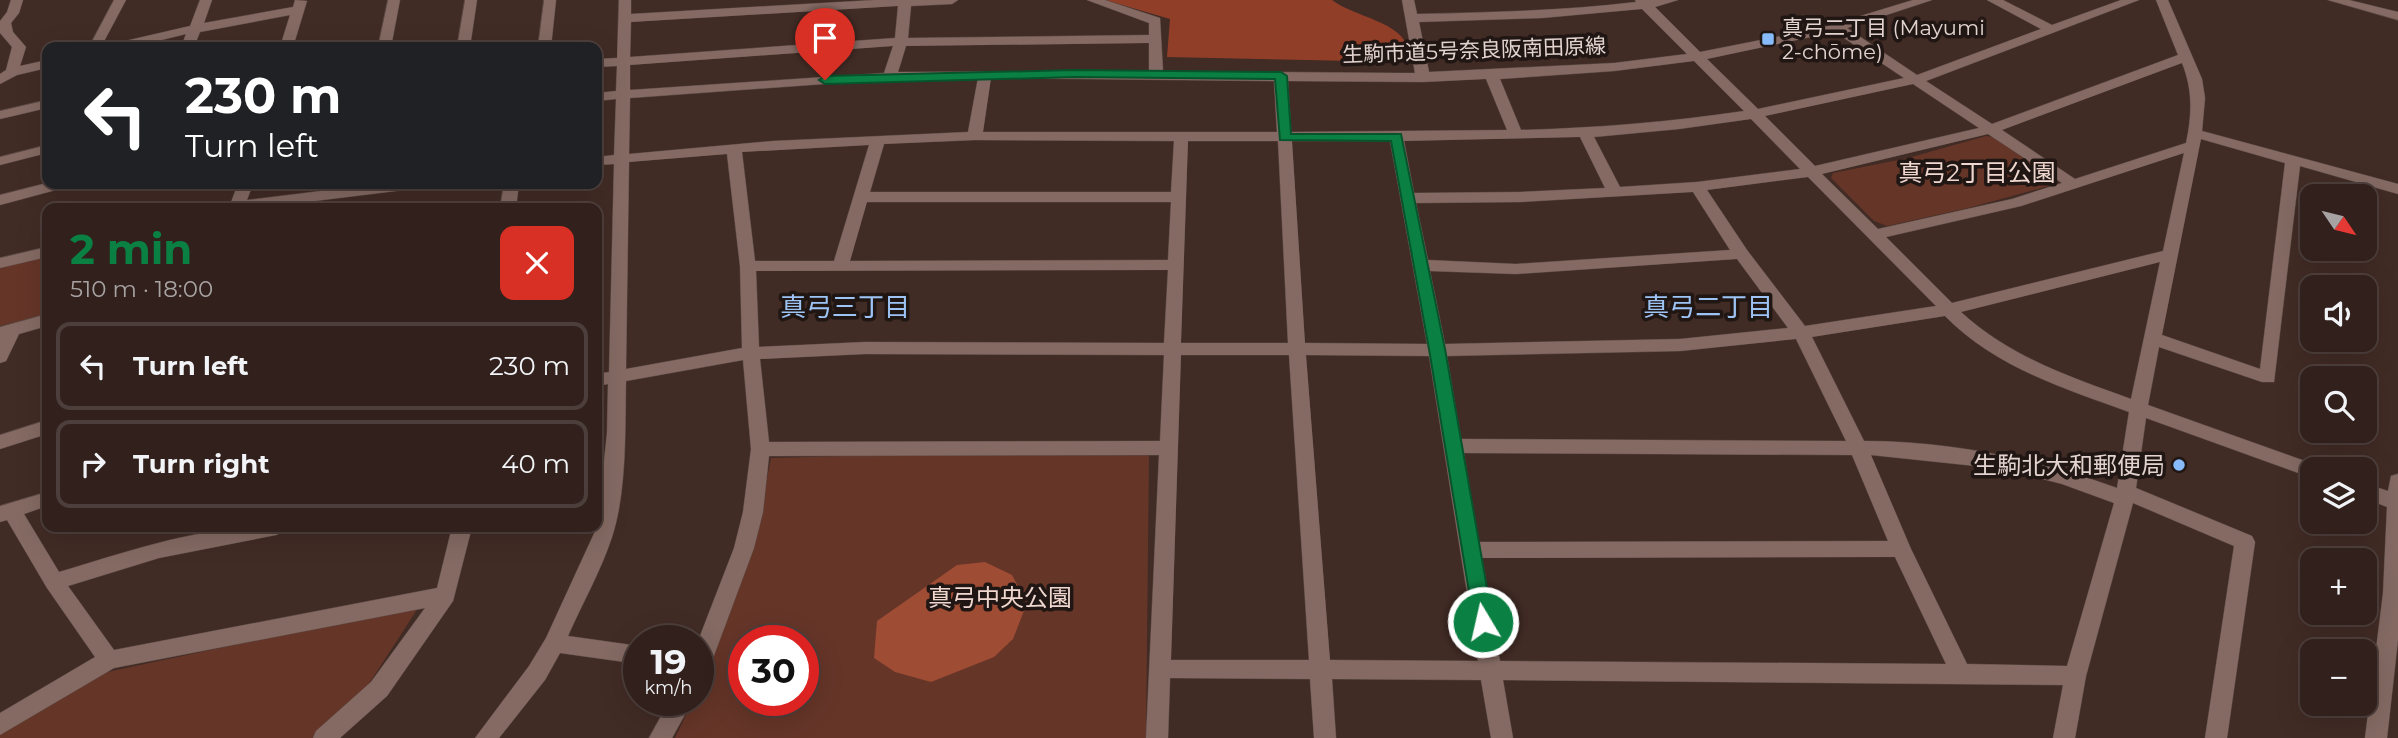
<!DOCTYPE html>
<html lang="en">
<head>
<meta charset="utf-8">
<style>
	:root { --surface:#31201c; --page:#3d2d29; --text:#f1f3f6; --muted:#a8a3a3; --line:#4c3e3b; --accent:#0b8043 }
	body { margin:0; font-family:Montserrat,"Noto Sans JP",sans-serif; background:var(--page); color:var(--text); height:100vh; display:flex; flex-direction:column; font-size:26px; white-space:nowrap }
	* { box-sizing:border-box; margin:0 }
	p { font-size:23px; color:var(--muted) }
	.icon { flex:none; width:38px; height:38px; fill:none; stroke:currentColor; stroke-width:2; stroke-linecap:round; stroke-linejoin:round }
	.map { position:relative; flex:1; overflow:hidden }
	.panel { position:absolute; left:42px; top:203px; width:560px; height:329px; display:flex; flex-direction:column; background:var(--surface); border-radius:14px; box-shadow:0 7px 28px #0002,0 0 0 2px var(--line) }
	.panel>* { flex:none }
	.banner { position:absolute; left:42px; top:42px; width:560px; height:147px; border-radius:14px; box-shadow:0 7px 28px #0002,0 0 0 2px var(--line); background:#202124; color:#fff; overflow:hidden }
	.needle { width:46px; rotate:125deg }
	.controls { position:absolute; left:2300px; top:184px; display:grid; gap:14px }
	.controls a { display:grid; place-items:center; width:77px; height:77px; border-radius:14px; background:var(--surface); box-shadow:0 7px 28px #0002,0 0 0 2px var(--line); font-size:35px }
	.speed { position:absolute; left:623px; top:625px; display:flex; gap:14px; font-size:35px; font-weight:700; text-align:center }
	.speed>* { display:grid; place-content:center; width:91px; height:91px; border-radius:50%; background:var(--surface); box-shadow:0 7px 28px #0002,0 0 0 2px var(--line); line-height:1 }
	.speed small { font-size:18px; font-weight:400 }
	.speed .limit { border:10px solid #d22; background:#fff; color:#111 }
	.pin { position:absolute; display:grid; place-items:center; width:60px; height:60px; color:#fff; margin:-72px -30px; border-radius:50% 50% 50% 0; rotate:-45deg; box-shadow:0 0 7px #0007 }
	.pin .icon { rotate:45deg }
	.me { position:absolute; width:77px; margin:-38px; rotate:351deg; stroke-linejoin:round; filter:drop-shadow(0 0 5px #0008) }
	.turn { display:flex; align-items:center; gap:24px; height:147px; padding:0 28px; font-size:32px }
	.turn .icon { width:91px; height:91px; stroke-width:2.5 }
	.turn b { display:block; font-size:49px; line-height:60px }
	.round { display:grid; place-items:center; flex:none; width:74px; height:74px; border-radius:14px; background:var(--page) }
	.summary { display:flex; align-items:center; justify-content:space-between; height:119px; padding:0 28px }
	h1 { font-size:42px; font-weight:700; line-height:52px; color:var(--accent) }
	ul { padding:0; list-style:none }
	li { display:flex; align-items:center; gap:21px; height:88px; margin:0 14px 10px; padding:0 14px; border:4px solid var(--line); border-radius:14px }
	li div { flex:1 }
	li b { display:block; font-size:26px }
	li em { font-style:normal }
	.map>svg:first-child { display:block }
	.green { fill:#653528; fill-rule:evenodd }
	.forest { fill:#913e28 }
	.water { fill:#9f4c35 }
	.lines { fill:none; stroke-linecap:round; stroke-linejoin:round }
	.minor-casing { stroke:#5b4943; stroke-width:1 }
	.minor { fill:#846a63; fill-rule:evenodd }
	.route { fill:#0b8043; stroke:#07532c; stroke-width:2 }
	.poi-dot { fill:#87bbfb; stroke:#201613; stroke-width:2.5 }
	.labels { text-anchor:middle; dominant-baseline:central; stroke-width:7; stroke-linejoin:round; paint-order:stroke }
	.far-poi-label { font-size:21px; fill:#e2d3cf; stroke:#201613; text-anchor:start }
	.far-street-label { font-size:21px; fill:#e2d3cf; stroke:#201613 }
	.park-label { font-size:24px; fill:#efd7d0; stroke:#201613 }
	.poi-label { font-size:24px; fill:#e2d3cf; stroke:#201613; text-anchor:end }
	.neighbourhood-label { font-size:26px; fill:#9ec4f5; stroke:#201613 }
</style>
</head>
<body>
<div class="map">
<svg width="2398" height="738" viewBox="0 0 2398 738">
	<rect width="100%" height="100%" fill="#412b25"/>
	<g class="green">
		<polygon points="1986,136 1998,138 2055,177 2056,184 1968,208 1887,226 1874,221 1831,178 1833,173 1908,158"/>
		<polygon points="47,255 47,314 0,326 0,268"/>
		<path d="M880,455H1149L1146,738H675L693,700H698V689L712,659L757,528L771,458ZM744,640H803V700H744Z"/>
		<polygon points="420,605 363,693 313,738 0,738 0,730 98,674"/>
	</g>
	<path class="forest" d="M1105,0H1332C1354,17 1404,22 1408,50L1355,53L1354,61L1167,57L1170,19Z"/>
	<polygon class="water" points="985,562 1012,575 1027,603 1013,639 994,657 931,682 895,672 874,658 877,621 957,565"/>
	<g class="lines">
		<defs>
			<g id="minor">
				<polygon points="11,0 23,0 19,13 11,23 13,32 26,47 20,66 47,60 47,68 17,75 0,84 0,74 6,70 12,47 0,33 0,21 7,12"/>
				<polygon points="114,0 126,0 101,47 89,47"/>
				<polygon points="200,0 212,0 204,23 293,7 295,0 307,1 293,47 280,47 290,15 200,32 194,47 181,47 186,34 133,47 110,47 112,44 190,26"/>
				<polygon points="388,0 400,0 391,47 378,47"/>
				<polygon points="465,0 477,0 470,47 457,47"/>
				<polygon points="544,0 556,0 551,47 538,47"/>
				<path d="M619,0H631V14L875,0H958L952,4L911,6L908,38L1149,35V23L1087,0H1105L1160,18L1163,71L1400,73H1415L1402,0H1414L1417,14C1490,12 1563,11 1636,2L1635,0H1678L1655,7L1700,52L1821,28L1913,0H1932L1847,28L1917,75L2041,29L1987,0H2003L2052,25L2121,0H2139L1926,81L1992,124L2178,55L2156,0H2168L2202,79L2205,98L2202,131L2398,184V194L2300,166L2274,382H2262L2159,347L2148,405L2319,466L2320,469H2312V478L2146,418L2136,488L2252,536L2255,542L2227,738H2205L2234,546L2133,503L2086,676L2075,738H2053L2063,685L1503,680L1513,738H1491L1481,680L1332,679L1336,738H1314L1310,679L1170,678L1168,738H1146L1159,455L769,456L763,512L754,548L709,669L706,676L698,678V641L734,548L743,512L751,449L743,360L626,381C625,430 627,491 612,537C601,571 582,604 568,636L639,646V664L560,653L545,680L499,738H475L529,666L546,638L597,527L607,433L608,384L597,386V374L609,372L614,164L597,165V157L614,155L616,99L597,101V93L616,91L617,66L597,67V59L617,58ZM898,6L895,38L630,57L631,22ZM1642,9L1687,54L1614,63L1429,72L1419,22L1542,18ZM1835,32L1904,78L1758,109L1707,59ZM1149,43V71L898,72L906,46ZM893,46L884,73L630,90V65ZM1694,61L1744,111C1670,122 1596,128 1521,130L1500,79L1614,71ZM2182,63C2193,90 2192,115 2186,143L2075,179L2002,130ZM978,78L968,132L773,141L629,154L630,98L838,83ZM991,78L1274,81L1277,132H983ZM1486,79L1507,130L1291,132L1288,81L1423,82ZM1913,84L1979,128L1815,166L1765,116ZM1751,119L1800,169L1697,182L1620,187L1594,137L1679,129ZM1988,134L2062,183L2012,199L1878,229L1822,174ZM1580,137L1605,188L1520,192L1414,193L1404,141ZM2201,139L2285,163L2260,369L2162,335ZM975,140L1174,141L1171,192H870L884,144ZM1188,141H1278L1288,343H1181ZM1292,141H1390L1427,344L1305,343ZM869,145L834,261H755L742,152ZM2184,153L2163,251L1952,303L1886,237L2021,206ZM727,154L740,266L742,348L626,369L629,162ZM1808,177L1936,306L1805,326L1747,250L1707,190ZM1693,192L1730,250L1516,264L1428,260L1416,203L1520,202ZM867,202H1171L1168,260L850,261ZM1737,259L1788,328L1680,339L1445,344L1430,271L1516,274ZM2160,262L2131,399C2070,377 2010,357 1961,312ZM1168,270L1164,343L865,342L759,347L756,271ZM1945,316C1995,367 2063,388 2129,412L2117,488C2037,459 1950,441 1864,441L1812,337ZM1796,339L1846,441L1461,439L1447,356L1680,351ZM865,354L1164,355L1160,441L769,442L760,359ZM1181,355H1289L1309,660H1171ZM1306,355L1429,356L1478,661L1330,660ZM1464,453L1852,455L1888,541L1479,542ZM1871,455L2004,469L2062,484L2114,503L2067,666L1967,664L1911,549ZM1895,557L1946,664L1500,661L1482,558Z"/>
				<polygon points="2328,0 2349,0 2398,12 2398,20"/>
				<polygon points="47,100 47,108 0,119 0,111"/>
				<polygon points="47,145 47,153 0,165 0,157"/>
				<polygon points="47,183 70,184 67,187 0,205 0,195"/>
				<polygon points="238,184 253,184 247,200 378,184 420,184 412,189 258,208 215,208 218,205 231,202"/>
				<polygon points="504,184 519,184 516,208 500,208"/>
				<polygon points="47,247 47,257 0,268 0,258"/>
				<polygon points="47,314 47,326 19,334 6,361 0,363 0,327"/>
				<polygon points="47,420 47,434 0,449 0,435"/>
				<polygon points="2398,474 2398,640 2387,738 2365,738 2383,593 2387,507 2364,498 2364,483 2388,491 2391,476"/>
				<path d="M47,492V506L24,514L59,572C133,550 208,523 286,527L283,532L276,535L159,558L68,586L114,650L437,588L452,527H472L453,601L387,696L340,738H313L316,731L371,682L425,608L114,668L0,735V713L95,657L47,588L7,520L0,522V506Z"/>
				<polygon points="670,700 693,700 672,738 649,738"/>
			</g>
		</defs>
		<use href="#minor" class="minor-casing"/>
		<use href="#minor" class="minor"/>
	</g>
	<polygon class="route" points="1075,70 1281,72 1287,76 1291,134 1401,134 1445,349 1493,622 1490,628 1483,630 1476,628 1474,622 1429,349 1391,141 1280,140 1275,79 1075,77 825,84 819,80 825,76"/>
	<g class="poi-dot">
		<rect x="1761" y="32" width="14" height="14" rx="3.5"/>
		<circle cx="2179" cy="465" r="7"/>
	</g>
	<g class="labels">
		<g class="far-poi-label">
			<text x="1782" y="27">真弓二丁目 (Mayumi<tspan x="1782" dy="24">2-chōme)</tspan></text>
		</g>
		<g class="far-street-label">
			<text transform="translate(1474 50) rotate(-2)">生駒市道5号奈良阪南田原線</text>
		</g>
		<g class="park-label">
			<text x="1977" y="172">真弓2丁目公園</text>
			<text x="1000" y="597">真弓中央公園</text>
		</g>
		<g class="poi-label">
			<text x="2165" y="465">生駒北大和郵便局</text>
		</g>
		<g class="neighbourhood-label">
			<text x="845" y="307">真弓三丁目</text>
			<text x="1708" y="307">真弓二丁目</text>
		</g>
	</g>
</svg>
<div class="controls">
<a><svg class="needle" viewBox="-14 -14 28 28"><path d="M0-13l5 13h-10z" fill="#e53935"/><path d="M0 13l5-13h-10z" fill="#a8a3a3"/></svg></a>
<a><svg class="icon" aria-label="sound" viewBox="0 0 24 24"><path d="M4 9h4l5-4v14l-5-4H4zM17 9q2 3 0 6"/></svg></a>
<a><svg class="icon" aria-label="search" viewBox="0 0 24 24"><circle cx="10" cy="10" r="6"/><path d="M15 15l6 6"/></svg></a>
<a><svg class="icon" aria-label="layers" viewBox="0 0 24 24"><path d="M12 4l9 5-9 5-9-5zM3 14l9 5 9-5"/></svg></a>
<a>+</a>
<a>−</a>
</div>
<div class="speed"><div>19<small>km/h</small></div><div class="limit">30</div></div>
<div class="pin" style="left:825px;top:80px;background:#d93025"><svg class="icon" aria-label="arrive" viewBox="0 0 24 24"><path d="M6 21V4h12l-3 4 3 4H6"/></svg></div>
<svg class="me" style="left:1483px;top:622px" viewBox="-20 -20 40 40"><circle r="17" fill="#0b8043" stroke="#fff" stroke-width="3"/><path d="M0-11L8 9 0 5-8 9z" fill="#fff"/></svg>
<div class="banner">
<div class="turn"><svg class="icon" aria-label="left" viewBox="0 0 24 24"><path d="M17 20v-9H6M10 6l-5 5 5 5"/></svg><div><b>230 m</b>Turn left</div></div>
</div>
<section class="panel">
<div class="summary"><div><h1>2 min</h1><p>510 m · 18:00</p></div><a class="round" style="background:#d93025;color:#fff"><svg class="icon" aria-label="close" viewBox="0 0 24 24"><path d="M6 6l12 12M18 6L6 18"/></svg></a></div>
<ul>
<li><svg class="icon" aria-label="left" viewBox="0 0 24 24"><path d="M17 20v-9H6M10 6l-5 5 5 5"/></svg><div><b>Turn left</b></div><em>230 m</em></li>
<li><svg class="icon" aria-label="right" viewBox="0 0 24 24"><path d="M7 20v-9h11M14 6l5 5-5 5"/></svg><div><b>Turn right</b></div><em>40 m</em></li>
</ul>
</section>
</div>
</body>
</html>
